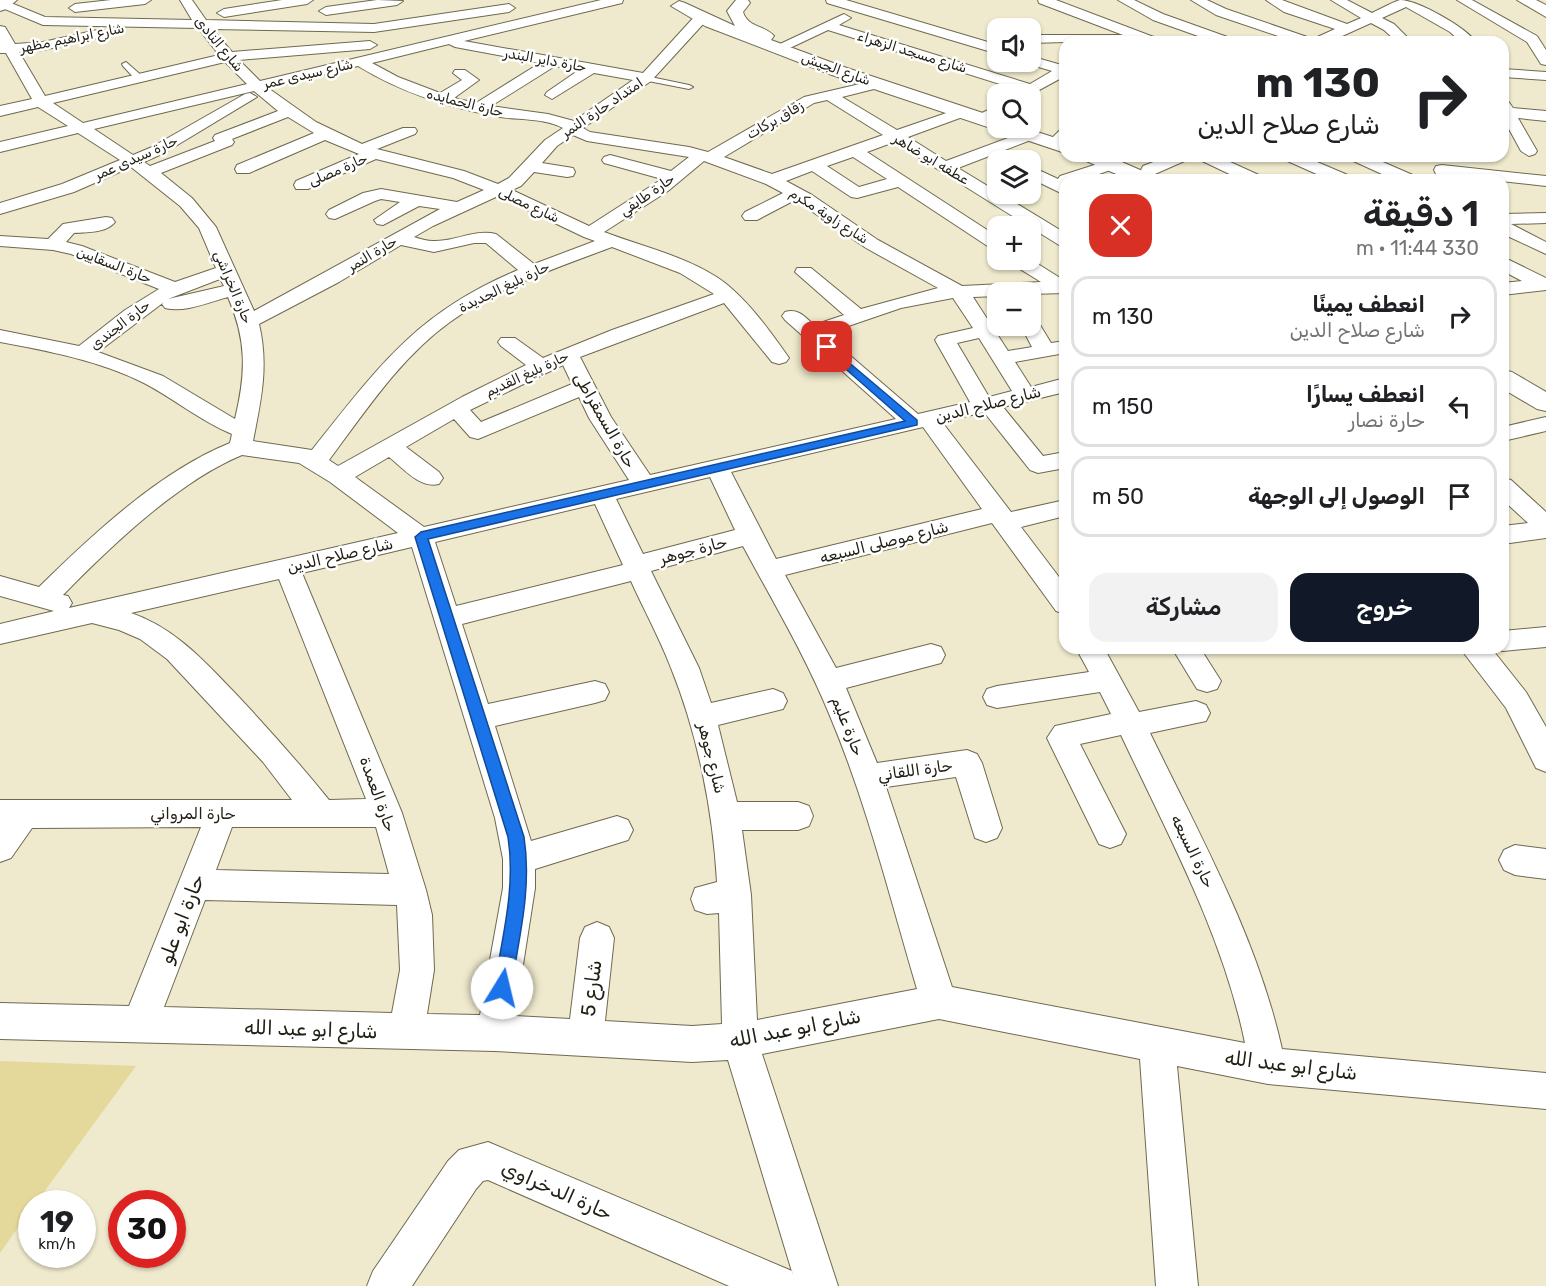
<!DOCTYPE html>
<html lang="ar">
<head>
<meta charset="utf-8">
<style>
	:root { --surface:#fff; --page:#f2f2f2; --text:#202124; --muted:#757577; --line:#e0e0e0; --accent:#111827 }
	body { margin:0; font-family:Rubik,"Noto Naskh Arabic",sans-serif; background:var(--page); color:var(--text); direction:rtl; height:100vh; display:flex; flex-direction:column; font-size:22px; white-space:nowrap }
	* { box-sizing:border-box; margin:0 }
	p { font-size:20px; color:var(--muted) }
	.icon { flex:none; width:33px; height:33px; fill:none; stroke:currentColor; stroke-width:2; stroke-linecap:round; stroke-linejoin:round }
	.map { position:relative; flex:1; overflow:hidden; direction:ltr }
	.sheet { position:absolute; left:1059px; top:174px; width:450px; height:480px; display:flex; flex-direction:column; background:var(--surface); border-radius:18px; box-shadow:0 2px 4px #0004; direction:rtl }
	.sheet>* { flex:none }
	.guide { position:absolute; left:1059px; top:36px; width:450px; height:126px; border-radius:18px; box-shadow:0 2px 4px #0004; direction:rtl; background:#fff; color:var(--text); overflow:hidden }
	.fabs { position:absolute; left:987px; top:18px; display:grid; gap:12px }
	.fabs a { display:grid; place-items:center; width:54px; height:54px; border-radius:12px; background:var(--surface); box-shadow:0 2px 4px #0004; font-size:30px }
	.speed { position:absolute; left:18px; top:1190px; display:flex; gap:12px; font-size:30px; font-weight:700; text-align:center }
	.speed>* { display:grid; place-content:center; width:78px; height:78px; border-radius:50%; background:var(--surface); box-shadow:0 2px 4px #0004; line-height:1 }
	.speed small { font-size:15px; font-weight:400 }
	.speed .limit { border:9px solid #d22; background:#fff; color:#111 }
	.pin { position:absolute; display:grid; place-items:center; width:51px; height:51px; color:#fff; margin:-26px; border-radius:12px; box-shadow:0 3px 9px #0006 }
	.me { position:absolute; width:66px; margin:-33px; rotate:9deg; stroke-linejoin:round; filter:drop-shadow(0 0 4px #0008) }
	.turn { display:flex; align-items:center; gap:21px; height:126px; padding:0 30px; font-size:27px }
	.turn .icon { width:78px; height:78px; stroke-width:2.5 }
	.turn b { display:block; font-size:42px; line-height:51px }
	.round { display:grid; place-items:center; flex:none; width:63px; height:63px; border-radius:18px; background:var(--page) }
	.overview { display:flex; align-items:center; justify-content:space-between; height:102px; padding:0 30px }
	h1 { font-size:36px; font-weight:600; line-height:45px }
	.primary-button { display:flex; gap:12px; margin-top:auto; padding:12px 30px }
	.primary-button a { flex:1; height:69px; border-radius:18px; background:var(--accent); color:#fff; font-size:24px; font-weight:600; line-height:69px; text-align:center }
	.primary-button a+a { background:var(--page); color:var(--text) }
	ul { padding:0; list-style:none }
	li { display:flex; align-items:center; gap:18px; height:81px; margin:0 12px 9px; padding:0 18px; border:3px solid var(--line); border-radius:18px }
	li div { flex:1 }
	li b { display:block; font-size:22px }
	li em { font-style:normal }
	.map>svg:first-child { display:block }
	.green { fill:#e4d89a }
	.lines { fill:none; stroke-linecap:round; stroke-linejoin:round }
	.lane-casing { stroke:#6e6950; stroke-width:2 }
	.street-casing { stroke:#6e6950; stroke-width:2 }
	.secondary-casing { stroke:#6e6950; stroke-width:2 }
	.lane { fill:#fff; fill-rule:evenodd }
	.street { fill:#fff; fill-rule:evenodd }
	.secondary { fill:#fff; fill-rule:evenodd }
	.route { fill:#1a73e8; stroke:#114b97; stroke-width:1.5 }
	.labels { text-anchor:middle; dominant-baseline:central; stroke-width:5; stroke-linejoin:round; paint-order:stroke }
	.far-street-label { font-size:14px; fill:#222015; stroke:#fff }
	.street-label { font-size:16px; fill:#222015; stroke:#fff }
	.near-street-label { font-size:20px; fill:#222015; stroke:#fff }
</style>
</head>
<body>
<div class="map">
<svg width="1546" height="1286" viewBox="0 0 1546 1286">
	<rect width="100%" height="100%" fill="#efeacd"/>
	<polygon class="green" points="0,1061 136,1066 36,1203 32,1203 31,1209 0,1253"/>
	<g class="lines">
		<defs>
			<g id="lane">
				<polygon points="126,62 142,76 142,80 136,80 123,66 122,64"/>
				<polygon points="646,76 689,85 693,87 689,89 643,80 642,78"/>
			</g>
			<g id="street">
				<path d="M4,0L45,17L192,20L180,0H192L206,20L374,24L509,4L515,8L509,12L374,32L212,29L232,52L370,41L377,45L370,49L239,60L260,81L601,0H623L622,3L464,41L643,73L695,16H705L707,19L705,22L651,81L583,128L590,132L689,147L708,152L804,97L877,80L882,81L884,84L882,87L842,97L897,130L958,109H968L971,112L968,115L908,137L946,161L1024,132H1036L1038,135L1036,138L958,168L1065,233V246L1059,245L894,142L867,152L998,237V250L992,249L898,187L857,198L851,197L812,171L786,181L812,195L878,240L962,286L1041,282L1012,264L1010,260L1030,259L1065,281V293L1030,294V292H998V296L973,297L1008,351L1032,347L1021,326H1030V318L1037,320L1051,343L1065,341V353L1015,362L1031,387L1065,378V392L1003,407L1043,456L1065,452V468L1038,473L1030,470L984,412L942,422L1011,512L1065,500V516L1021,527L1065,585V614L1056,611L992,523L785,575L836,668L931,644L941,647L945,655L941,663L846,688L877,763L967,750L977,754L982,763L1002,828L997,838L986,842L975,838L956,777L886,787L952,987L1245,1043C1223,935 1168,835 1121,735L1080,744L1126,834L1121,844L1110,848L1099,844L1047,738L1055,726L1111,714L1100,692L997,708L987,705L983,697L987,689L997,686L1089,672L1076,648H1104L1139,712L1196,701L1206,705L1210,713L1206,721L1150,733C1200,836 1257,937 1282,1049L1546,1073V1109L1268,1084L1177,1066L1198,1286H1156L1140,1059L939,1019L762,1054L838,1286H729L488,1180L483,1181L476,1189L412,1286H367L373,1271L448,1161L459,1150L488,1142L792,1271L793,1275L728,1060L692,1062L495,1051L0,1039V1003L129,1006L201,827L32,828L11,858L0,862V800H292L263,762L167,659L140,639L119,630L92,623L0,644V624L54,611L0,596V576L39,587C92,535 160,471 230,443L232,434C200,421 175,399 144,383C100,361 49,351 0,342V330L79,346L125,310L159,289L71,254L53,250L0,246V236L48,239L63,224L106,217L112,218L115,222C106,233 88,232 74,233L66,242L82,246L175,282L216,268L199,228L180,206L131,167L74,192L0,214V203L62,184L120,160L78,133L0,152V142L68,126L38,107L0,116V106L32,99L6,53H0V26L5,27L15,44L43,42L102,29L109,33L107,36L43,50L19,52L45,96L219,55L198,28L43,25L0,7V1ZM449,44L455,47L540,63L476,103L454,98L479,80L465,70H455L453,73L462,80L440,93L398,77L372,63ZM225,62L247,84L83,123L53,103ZM358,66C402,93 449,108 500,117C520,120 545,118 563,128L545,140L509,178L498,184L464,171L377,149L415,134L417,131L415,128H403L362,144L316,122L268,88ZM555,66L579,70L547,92L545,95L552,99L594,73L633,80L574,121L548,114L491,106ZM254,91L278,111L215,135L213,138L215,141L150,166L144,162L164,153L257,97L250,93L245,94L152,147L133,155L94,129ZM827,100L883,135L772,174L724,157L814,103ZM288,117L314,133L237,165L235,169L237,173H249L325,140L359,154L296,181L294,185L296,189H308L376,159L453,178L484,190L457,202L381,189L363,193L329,210L326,214L329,218L335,219L375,201L381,199L400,202L374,220L377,224L383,225L419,206L440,209L254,311L216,227L192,198L161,173L232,145L234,142L232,139ZM573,135L587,141L689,157L671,171L610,155L604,157L602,160L604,163L662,179L589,226L512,190L521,186L534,172L567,177L573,176L575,172L573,168L542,163L557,146ZM853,157L887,179L859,187L827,166ZM704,161L766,184L783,193L745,212L742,216L745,220H757L795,200L866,248L938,288L861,309L811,268H797L795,272L844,315L814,325C805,317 798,308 785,312L782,316L785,320L896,419L650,475L611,417L580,357L724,303L772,362L779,364L786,362L789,358C771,332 743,293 715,276C681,255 641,246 604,232L668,191ZM498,196L584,237L595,241L534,264L496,234C474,229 455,242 433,241C427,241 420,239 414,237L433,226ZM474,243H486L518,270C417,312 378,367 312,450L253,441C261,400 269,366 259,324L339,282L401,245L434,252ZM612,247L680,273L714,294L612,330L543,358L515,338H501L498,342L501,346L526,365L462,397L338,466L329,460C365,412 400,358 450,322C499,287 556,268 612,247ZM220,279L224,286L168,299ZM228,297C247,341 246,373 235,419L163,376L98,352L164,302L162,304L165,308C185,313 209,302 228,297ZM953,298L973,328L938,336L935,340L970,402L918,414L825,334L901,308ZM979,338L1012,391L989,397L957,343ZM563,365L572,384L481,422L470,410ZM579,397L589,418L629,480L424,527L355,477L389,457C403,468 420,489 439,484L443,478L439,472L406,447L454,419L470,437L478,439ZM923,427L982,509L776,559L731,472ZM242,455L299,463L330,482L398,533L69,608L72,603L68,596L63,595C112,545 179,481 242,455ZM710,477L735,530L643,554L616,499ZM595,504L623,565L456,606L435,542ZM743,546C773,602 806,657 830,716C867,804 890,898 917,989L757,1020L751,895L742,830H798L809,826L813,816L809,806L798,802H737L718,725L783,709L787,701L783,693L773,689L711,703L699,668L651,571ZM412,547L495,818L503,859V888L480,1015L427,1014L434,970L432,915L426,890L402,813L302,573ZM279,579L366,799L329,800C299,763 268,728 235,693C204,661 175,628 131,613ZM631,581C644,610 660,639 671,668C698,735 713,811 717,882L695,888L691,899L695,910L707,914L719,913L722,1024L692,1026L605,1021L614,938L609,927L597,922L585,927L580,938L570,1019L515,1016L535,888V869L628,840L633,830L628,820L617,816L531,841L495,726L595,703L605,700L609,692L605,684L595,681L488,704L462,624ZM232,827H376L389,874L216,870ZM205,900L397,905L400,970L392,1013L164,1007Z"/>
				<polygon points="111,0 151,0 145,4 75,12 69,8 75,4"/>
				<polygon points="282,0 313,0 307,4 224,17 217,13 224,9"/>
				<polygon points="377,0 403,1 397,5 326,15 319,11 326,7"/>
				<polygon points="826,0 846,0 998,45 998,54 827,3"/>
				<polygon points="1038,0 1056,0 1159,39 1161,42 1137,40 1030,43 1030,35 1123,35 1039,3"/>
				<polygon points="1118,0 1134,0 1163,14 1233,39 1235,42 1215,42 1153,20"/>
				<path d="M1191,0H1207L1226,9L1313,39L1335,29L1284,12L1266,0H1282L1347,24L1361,18L1331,0H1347L1372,13C1380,9 1395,1 1400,0C1418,0 1465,27 1476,42H1461L1450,32L1406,7L1382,18L1394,24L1412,42H1397L1384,30L1371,23L1329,42H1296L1216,15Z"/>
				<polygon points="1457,0 1472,0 1537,36 1546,50 1546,65 1541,64 1527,42"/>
				<polygon points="844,14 851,18 839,25 1030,84 1052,71 1025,63 1024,62 1030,62 1030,56 1065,66 1065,76 1030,95 1015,94 1019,90 828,30 792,47 782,47 780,44"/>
				<polygon points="1503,69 1546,72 1546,80 1503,77"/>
				<polygon points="1503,99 1508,101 1513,108 1546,111 1546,121 1518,118 1537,151 1535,154 1529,156 1521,151 1503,118"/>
				<polygon points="998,105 998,115 985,116 982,113"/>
				<polygon points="1065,129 1065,141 1055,140 1053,137 1059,131"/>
				<polygon points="1169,156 1191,156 1189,159 1155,174 1143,174 1141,170 1143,166"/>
				<polygon points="1196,156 1217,156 1261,176 1263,180 1242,180 1198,159"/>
				<polygon points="1281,156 1303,156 1350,176 1352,180 1330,180 1283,159"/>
				<polygon points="1347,156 1369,156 1415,176 1417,180 1395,180 1349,159"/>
				<polygon points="1113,159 1121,164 1119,167 1082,180 1065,180 1065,195 1030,178 1030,166 1058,179 1060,176"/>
				<polygon points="1442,165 1546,176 1546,186 1436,174 1434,170 1436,166"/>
				<polygon points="1546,213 1546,223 1511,224 1546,242 1546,254 1503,234 1503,214"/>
				<polygon points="1503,257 1546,278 1546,290 1503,295 1503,283 1522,281 1503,271"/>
				<polygon points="1546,417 1546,431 1503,441 1503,427"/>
				<polygon points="1503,478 1511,480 1546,512 1546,538 1503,544 1503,526 1528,523 1503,500"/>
				<polygon points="1546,627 1546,647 1503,651 1493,648 1503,648 1503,631"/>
				<polygon points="1172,648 1200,648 1221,681 1217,689 1207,692 1197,689"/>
				<polygon points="1460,648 1491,648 1526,692 1546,727 1546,772 1536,768 1506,708"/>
				<polygon points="1515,845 1546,849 1546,879 1515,875 1504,870 1499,860 1504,850"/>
			</g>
			<g id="secondary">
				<polygon points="0,0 17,0 6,9 0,11"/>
				<path d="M736,0H748L750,3L743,12C748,28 765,25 774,36L771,40L844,67L998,118V128H1025L1065,141V153L832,75L705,26L671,6L679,1L685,3L735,26L727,11Z"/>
				<polygon points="1517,0 1536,0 1546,5 1546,17"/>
				<polygon points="1081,156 1108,156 1154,176 1157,180 1130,180 1084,160"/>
				<polygon points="1503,370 1512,372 1546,392 1546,411 1537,409 1503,389"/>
			</g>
		</defs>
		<use href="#lane" class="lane-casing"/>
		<use href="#street" class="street-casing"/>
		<use href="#secondary" class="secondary-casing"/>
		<use href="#lane" class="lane"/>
		<use href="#street" class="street"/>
		<use href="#secondary" class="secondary"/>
	</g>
	<path class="route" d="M827,344L917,420V425L428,539L524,837C532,888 519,938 511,988L509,994L502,997L496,994L494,988C502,938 516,888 508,837L415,537L421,532L905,421L824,350V345Z"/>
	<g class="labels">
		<g class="far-street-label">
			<text transform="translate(72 38) rotate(-11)">شارع ابراهيم مظهر</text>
			<text transform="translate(219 44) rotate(50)">شارع النادى</text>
			<text transform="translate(912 52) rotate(17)">شارع مسجد الزهراء</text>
			<text transform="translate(545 60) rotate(10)">حارة داير البندر</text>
			<text transform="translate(836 69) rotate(20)">شارع الجيش</text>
			<text transform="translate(308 74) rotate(-13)">شارع سيدى عمر</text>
			<text transform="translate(465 103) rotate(14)">حارة الحمايده</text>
			<text transform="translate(602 108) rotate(-34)">امتداد حارة النمر</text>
			<text transform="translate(775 120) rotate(-30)">زقاق بركات</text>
			<text transform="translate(136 158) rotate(-24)">حارة سيدى عمر</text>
			<text transform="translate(931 159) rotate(31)">عطفه ابو ضاهر</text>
			<text transform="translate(338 170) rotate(-24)">حارة مصلى</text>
			<text transform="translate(647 195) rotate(-35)">حارة طايفي</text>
			<text transform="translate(529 205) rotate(25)">شارع مصلى</text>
			<text transform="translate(829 216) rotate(33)">شارع زاوية مكرم</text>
			<text transform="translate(372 254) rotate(-31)">حارة النمر</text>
			<text transform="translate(114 265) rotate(21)">حارة السقايين</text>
			<text transform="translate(233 287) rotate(67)">حارة الخراشي</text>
			<text transform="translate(504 287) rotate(-26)">حارة بليغ الجديدة</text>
			<text transform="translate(120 325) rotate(-38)">حارة الجندى</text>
			<text transform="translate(527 374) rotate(-25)">حارة بليغ القديم</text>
		</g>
		<g class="street-label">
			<text transform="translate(988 404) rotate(-14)">شارع صلاح الدين</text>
			<text transform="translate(605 420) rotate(60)">حارة السمقراطى</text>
			<text transform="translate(884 542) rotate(-14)">شارع موصلى السبعه</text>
			<text transform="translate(693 550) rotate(-15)">حارة جوهر</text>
			<text transform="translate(340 555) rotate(-13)">شارع صلاح الدين</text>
			<text transform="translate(848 726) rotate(68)">حارة عليم</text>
			<text transform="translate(712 758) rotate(76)">شارع جوهر</text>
			<text transform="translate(915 770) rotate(-8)">حارة اللقاني</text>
			<text transform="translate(378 794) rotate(70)">حارة العمدة</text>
			<text x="193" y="813">حارة المرواني</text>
			<text transform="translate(1193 851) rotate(64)">حارة السبعه</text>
		</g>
		<g class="near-street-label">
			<text transform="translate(181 919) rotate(-69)">حارة ابو علو</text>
			<text transform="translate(591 988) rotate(-83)">شارع 5</text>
			<text transform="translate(795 1028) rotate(-11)">شارع ابو عبد الله</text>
			<text transform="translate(311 1029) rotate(2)">شارع ابو عبد الله</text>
			<text transform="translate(1291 1065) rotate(7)">شارع ابو عبد الله</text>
			<text transform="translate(557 1190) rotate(24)">حارة الدخراوي</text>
		</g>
	</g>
</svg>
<div class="fabs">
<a><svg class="icon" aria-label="sound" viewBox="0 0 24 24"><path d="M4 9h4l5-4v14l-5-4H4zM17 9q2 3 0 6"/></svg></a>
<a><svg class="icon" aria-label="search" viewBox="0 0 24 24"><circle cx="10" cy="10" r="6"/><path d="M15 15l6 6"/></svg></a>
<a><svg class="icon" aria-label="layers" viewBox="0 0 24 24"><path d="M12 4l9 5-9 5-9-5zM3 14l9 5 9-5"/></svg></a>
<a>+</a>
<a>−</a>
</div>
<div class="speed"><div>19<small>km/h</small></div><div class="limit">30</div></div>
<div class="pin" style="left:827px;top:347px;background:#d93025"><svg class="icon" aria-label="arrive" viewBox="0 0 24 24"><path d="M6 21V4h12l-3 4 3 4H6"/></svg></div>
<svg class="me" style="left:502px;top:988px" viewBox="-20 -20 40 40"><circle r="19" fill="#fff"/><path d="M0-13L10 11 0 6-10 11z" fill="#1a73e8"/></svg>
<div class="guide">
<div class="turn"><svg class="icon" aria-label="right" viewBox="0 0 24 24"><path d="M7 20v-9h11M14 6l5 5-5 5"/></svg><div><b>130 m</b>شارع صلاح الدين</div></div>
</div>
<section class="sheet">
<div class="overview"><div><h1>1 دقيقة</h1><p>330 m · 11:44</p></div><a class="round" style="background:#d93025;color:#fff"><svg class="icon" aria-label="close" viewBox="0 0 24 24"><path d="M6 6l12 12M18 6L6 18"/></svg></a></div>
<ul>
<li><svg class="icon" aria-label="right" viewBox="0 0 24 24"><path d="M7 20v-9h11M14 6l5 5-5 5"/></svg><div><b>انعطف يمينًا</b><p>شارع صلاح الدين</p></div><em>130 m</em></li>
<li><svg class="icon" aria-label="left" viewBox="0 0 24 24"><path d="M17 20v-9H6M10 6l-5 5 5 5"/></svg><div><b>انعطف يسارًا</b><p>حارة نصار</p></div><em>150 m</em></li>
<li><svg class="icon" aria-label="arrive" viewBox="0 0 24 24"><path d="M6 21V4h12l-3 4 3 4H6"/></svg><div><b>الوصول إلى الوجهة</b></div><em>50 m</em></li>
</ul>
<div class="primary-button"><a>خروج</a><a>مشاركة</a></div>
</section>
</div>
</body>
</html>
